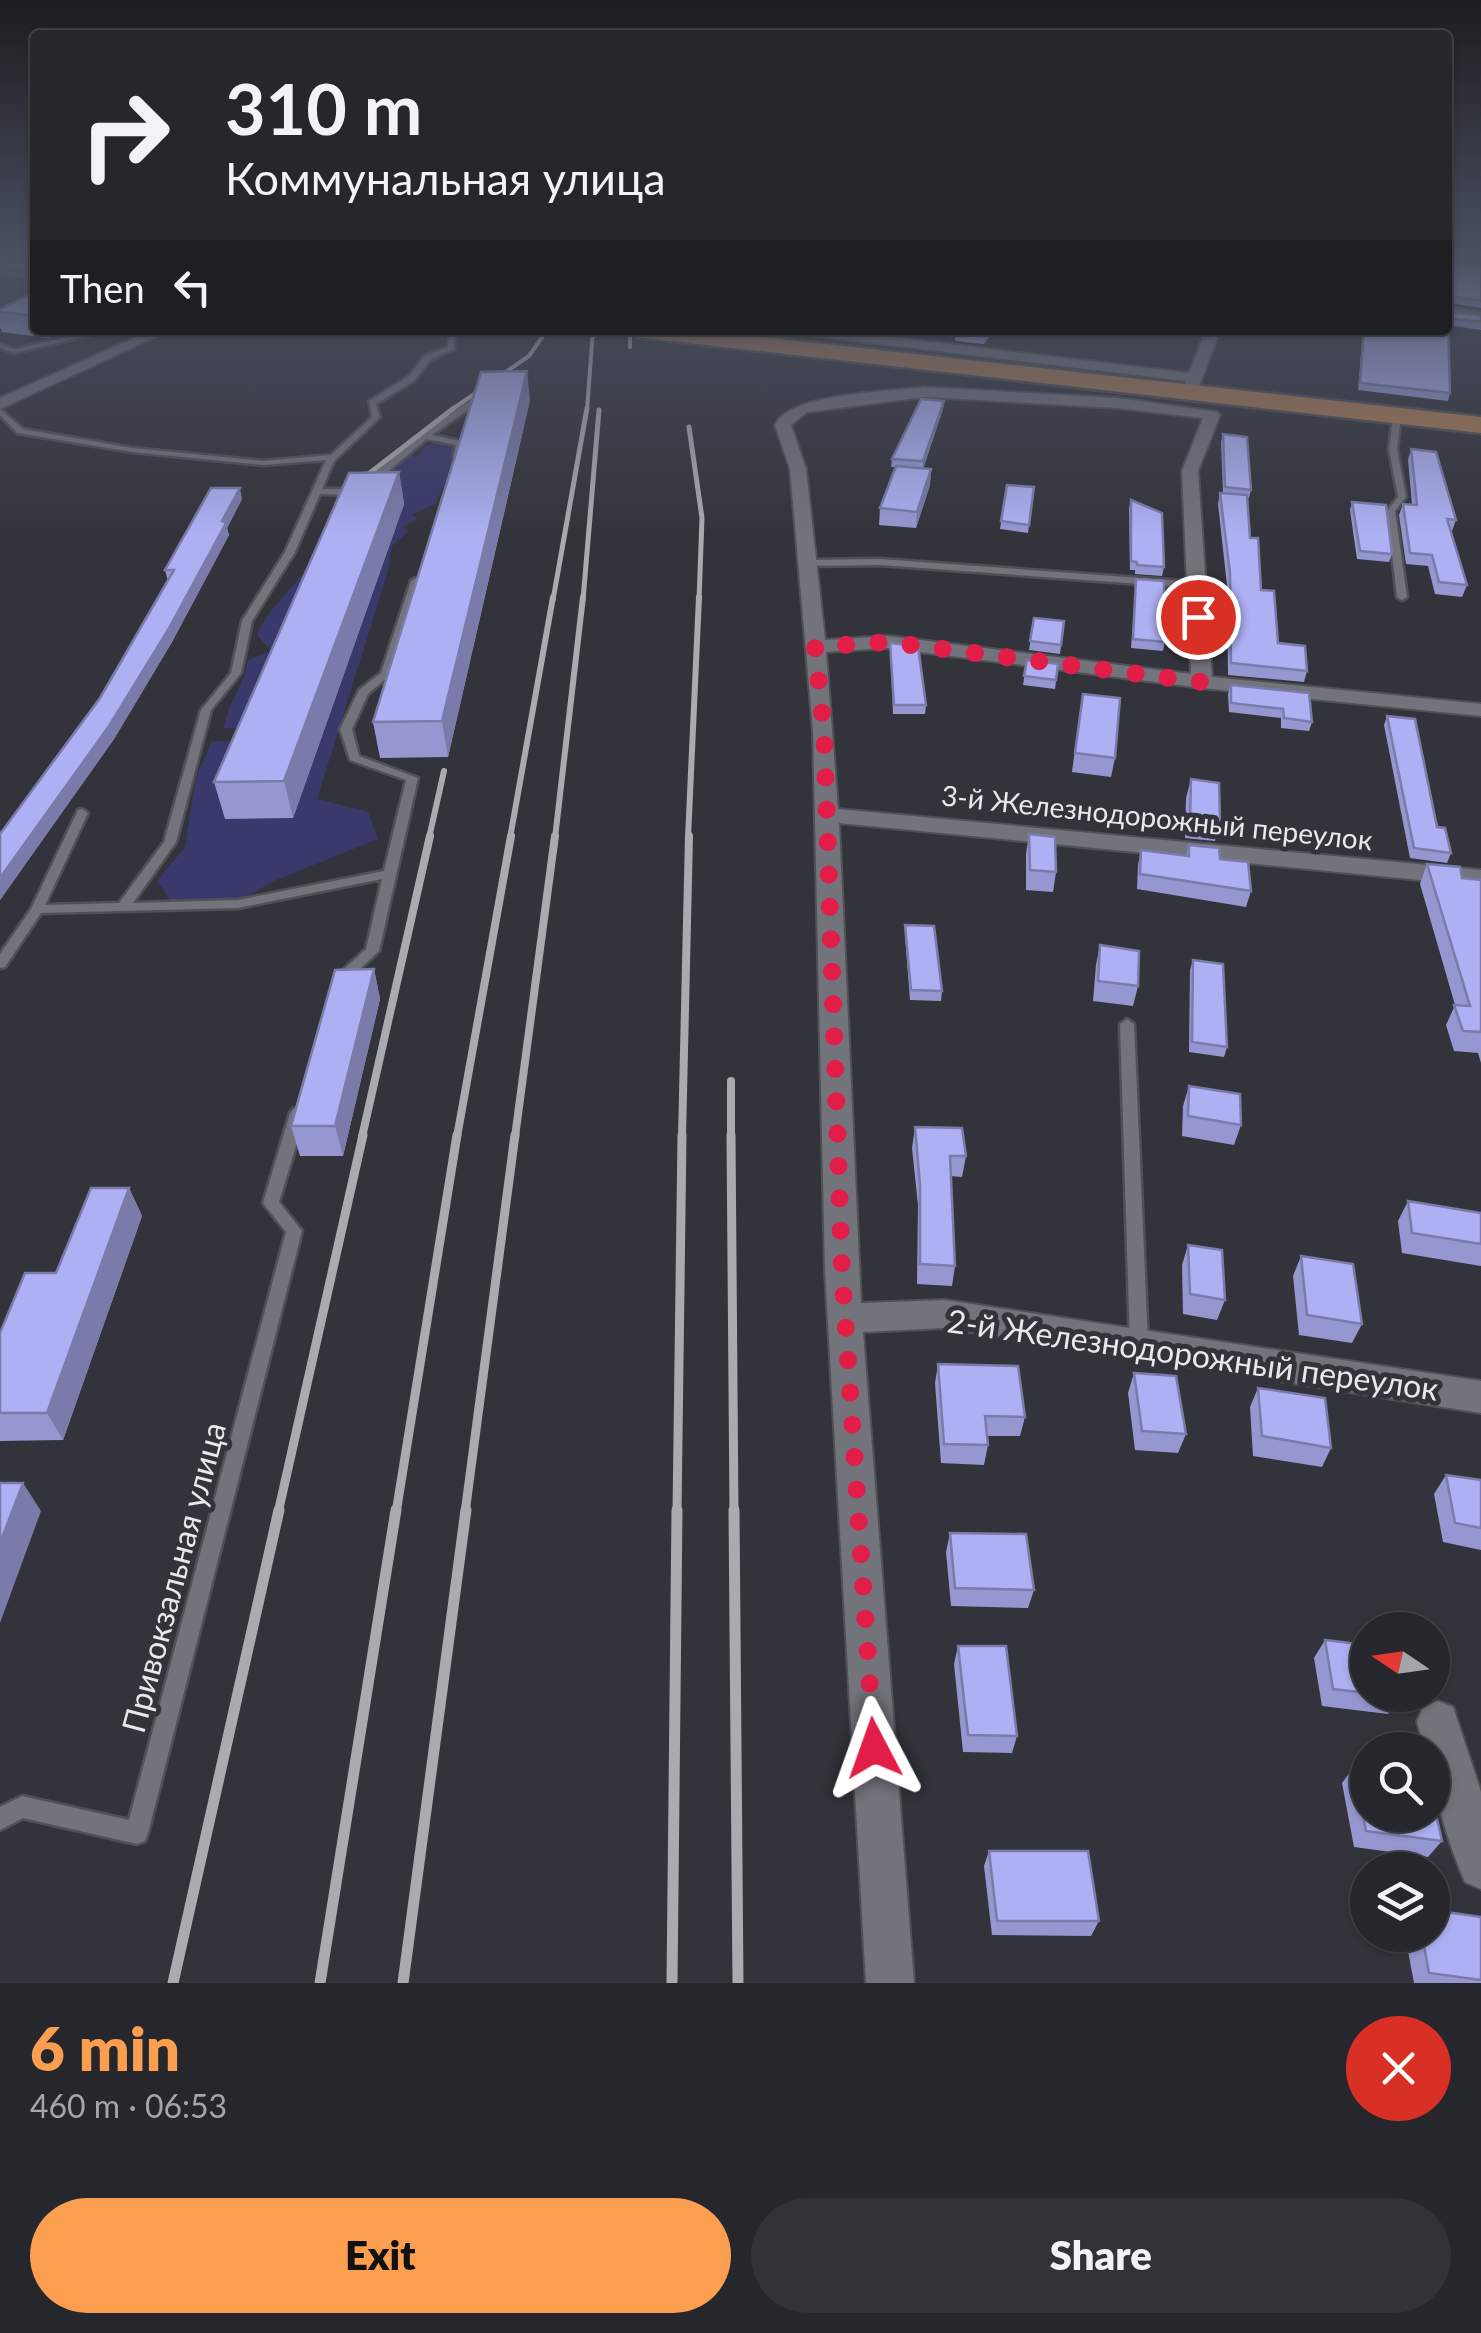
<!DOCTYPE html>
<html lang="en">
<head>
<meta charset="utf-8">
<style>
	:root { --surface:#26272c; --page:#323338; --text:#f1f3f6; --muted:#a4a5a9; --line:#424448; --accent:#fb9e50 }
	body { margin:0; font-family:Lato,sans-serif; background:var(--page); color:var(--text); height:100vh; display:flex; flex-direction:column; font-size:38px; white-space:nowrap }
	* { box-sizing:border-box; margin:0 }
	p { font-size:32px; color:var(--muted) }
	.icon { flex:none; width:55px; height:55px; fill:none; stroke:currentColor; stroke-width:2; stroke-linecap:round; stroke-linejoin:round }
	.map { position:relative; height:1983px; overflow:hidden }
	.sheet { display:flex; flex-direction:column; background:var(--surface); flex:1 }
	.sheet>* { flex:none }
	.banner { position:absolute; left:30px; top:30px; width:1422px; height:305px; border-radius:10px; box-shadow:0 2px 8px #0004,0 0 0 2px var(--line); background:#26272c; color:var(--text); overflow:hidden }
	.needle { width:65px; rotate:283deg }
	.fabs { position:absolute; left:1350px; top:1612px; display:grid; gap:20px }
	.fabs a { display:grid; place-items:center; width:100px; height:100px; border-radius:50%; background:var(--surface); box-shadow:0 2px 8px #0004,0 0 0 2px var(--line); font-size:50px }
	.pin { position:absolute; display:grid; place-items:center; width:85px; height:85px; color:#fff; margin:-42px; border:5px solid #fff; border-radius:50%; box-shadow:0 2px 10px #0007 }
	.me { position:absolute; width:110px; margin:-55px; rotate:356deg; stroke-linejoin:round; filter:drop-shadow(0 0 8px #0008) }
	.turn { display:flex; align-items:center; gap:35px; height:210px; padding:0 30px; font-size:45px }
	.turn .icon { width:130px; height:130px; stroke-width:2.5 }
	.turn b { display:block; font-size:70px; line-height:85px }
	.then { display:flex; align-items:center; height:95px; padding:0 30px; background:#0003; gap:20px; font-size:38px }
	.round { display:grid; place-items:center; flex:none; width:105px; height:105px; border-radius:52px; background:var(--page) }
	.headline { display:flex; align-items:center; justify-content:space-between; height:170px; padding:0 30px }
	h1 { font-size:60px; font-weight:800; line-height:75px; color:var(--accent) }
	.action { display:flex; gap:20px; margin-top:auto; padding:20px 30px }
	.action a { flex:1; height:115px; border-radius:60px; background:var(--accent); color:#111; font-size:40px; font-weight:800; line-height:115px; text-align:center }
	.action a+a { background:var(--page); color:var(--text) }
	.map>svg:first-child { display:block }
	.green { fill:#3a396b }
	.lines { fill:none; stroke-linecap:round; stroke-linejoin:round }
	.lane-casing { stroke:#505057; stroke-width:5 }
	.street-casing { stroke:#505057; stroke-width:4 }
	.primary-casing { stroke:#505057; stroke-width:5 }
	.lane { fill:#73737c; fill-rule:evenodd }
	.street { fill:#73737c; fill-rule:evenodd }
	.primary { fill:#aa7a54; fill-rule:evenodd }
	.rail-far5 { stroke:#aaabb0; stroke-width:4 }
	.rail-far4 { stroke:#aaabb0; stroke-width:5 }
	.rail-far3 { stroke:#aaabb0; stroke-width:6 }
	.rail-far2 { stroke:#aaabb0; stroke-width:8 }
	.rail-far1 { stroke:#aaabb0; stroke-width:9 }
	.rail { stroke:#aaabb0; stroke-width:11 }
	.wall { fill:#9697d1 }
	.shaded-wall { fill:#7a7baa }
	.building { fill:#aeb0f3; stroke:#7a7baa; stroke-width:2.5 }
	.route { stroke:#e11d48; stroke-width:18; stroke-dasharray:0 32.4 }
	.labels { text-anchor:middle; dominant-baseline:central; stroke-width:10; stroke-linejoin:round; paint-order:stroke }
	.street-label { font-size:28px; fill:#e8e8ed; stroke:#33343b }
	.near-street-label { font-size:32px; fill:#e8e8ed; stroke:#33343b }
</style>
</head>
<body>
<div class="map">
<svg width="1481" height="1983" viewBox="0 0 1481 1983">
	<rect width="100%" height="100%" fill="#33343b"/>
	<path class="green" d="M439,441L463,446L435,504L411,515L418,518L403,527L409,531L392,546L388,571L317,799L368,812L378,839L276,880L242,899L171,901L157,881L185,847L196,777L212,741L238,742L248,728H224C228,701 245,687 247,661L271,651L257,635C271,600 312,577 319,540L332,534L325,527L329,514L376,483L408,455L418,457L423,447Z"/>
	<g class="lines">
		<defs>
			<g id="lane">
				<polygon points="0,270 35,275 35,279 0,274"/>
				<polygon points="101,330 113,330 14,353 0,348 0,344 14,349"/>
				<polygon points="439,330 454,332 454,349 430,360 415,380 376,404 380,417 334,461 322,489 348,489 368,479 422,434 483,391 489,391 489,395 432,435 464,442 461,456 457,458 453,456 456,445 427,439 374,483 349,495 320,494 295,552 252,621 241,673 211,710 176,842 133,903 238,900 384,871 406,780 350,760 340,729 359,690 381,673 411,581 416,578 421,581 391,674 368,694 352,729 359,756 418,778 379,951 346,982 336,982 334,979 336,976 366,949 382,879 238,908 41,913 5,967 0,968 0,954 31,909 78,810 82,809 88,813 45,905 119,903 164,842 201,710 231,673 242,621 285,552 326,460 263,465 132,452 17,433 0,415 0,409 23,429 132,448 263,461 331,455 372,417 369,401 409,376 424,356 448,347 449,334"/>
				<polygon points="1397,414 1401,416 1397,449 1406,497 1395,511 1407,597 1402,600 1397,597 1387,511 1398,497 1389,449 1393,416"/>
				<polygon points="880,559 1196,582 1201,585 1196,588 880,565 806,566 801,563 806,560"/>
				<polygon points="1127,1019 1134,1024 1148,1344 1145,1349 1139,1351 1133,1349 1130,1344 1120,1024"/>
				<polygon points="298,1108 303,1109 306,1113 279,1202 302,1231 148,1833 145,1841 137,1844 23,1818 0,1830 0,1807 22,1796 129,1820 286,1232 263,1203 290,1113 293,1109"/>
			</g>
			<g id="street">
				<polygon points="1448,259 1481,263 1481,271 1448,267"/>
				<polygon points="1448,307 1481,312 1481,320 1448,315"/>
				<polygon points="152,330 170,330 0,409 0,398"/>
				<polygon points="791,330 832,330 1189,373 1206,330 1220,330 1197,392 1189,397 1181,392 1186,381 798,334"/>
				<path d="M924,387L1118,398L1217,412L1220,415L1198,471L1212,677L1481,704V716L1202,688L888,648L826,652L838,809L1481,870V886L839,823L861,1303L945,1300L1481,1381V1413L945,1328L863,1332L914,1983H866L825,1271L813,731L790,469L775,425C790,393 889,392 924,387ZM924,397L1118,408L1203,418L1182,471L1191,674L888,636L825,640L806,469L791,425L807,412Z"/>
				<path d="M1438,1701L1453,1707L1481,1792V1889L1465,1882C1448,1842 1432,1794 1432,1750H1425L1417,1722L1423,1707Z"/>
			</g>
			<g id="primary">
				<polygon points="0,258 35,259 35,271 0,267"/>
				<polygon points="626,330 698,330 1481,417 1481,433 637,337"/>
			</g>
		</defs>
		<use href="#lane" class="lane-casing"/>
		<use href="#street" class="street-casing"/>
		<use href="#primary" class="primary-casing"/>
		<use href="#lane" class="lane"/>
		<use href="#street" class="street"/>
		<use href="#primary" class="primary"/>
		<g class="rail-far5">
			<polyline points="630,330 630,347"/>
			<polyline points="451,410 529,356 547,330"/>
			<polyline points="587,410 593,330"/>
		</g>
		<g class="rail-far4">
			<polyline points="689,427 702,518 699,600"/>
			<polyline points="358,482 454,408"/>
			<polyline points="553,600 587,408"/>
			<polyline points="583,600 599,410"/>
		</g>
		<g class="rail-far3">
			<polyline points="429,838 444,771"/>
			<polyline points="510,838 553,597"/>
			<polyline points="555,838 583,597"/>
			<polyline points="688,838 699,597"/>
		</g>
		<g class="rail-far2">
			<polyline points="731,1081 731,1137"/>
			<polyline points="362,1137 430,836"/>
			<polyline points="457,1137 511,836"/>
			<polyline points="515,1137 555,836"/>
			<polyline points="682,1137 689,836"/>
		</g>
		<g class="rail-far1">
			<polyline points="731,1135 734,1513"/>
			<polyline points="278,1513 363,1135"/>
			<polyline points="396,1513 457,1135"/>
			<polyline points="465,1513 515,1135"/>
			<polyline points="677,1513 682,1135"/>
		</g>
		<g class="rail">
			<polyline points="734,1510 738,1983"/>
			<polyline points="173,1983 279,1510"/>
			<polyline points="320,1983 396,1510"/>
			<polyline points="403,1983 466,1510"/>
			<polyline points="672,1983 677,1510"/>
		</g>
	</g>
	<g class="wall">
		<polygon points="1460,258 1481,258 1481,262"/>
		<polygon points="1448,263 1481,268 1481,308 1449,303"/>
		<polygon points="35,292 35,330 83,330 48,338 2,332 0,327 0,309"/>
		<polygon points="1448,304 1450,312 1481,315 1481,330 1448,325 1450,393 1448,401 1358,390 1363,330 1448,330"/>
		<polygon points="876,330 994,330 984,344 955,341 955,335"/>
		<polygon points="530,400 448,757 380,758 373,722"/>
		<polygon points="944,401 943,409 923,469 931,469 930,485 916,528 879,525 880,508 896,467 891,467 892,459"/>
		<polygon points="1223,434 1251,490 1249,498 1247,498 1250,538 1261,590 1278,643 1307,671 1304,682 1228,675 1227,585 1218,504 1220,493 1223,493 1221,442"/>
		<polygon points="1411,449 1456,520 1452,531 1451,531 1467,585 1462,597 1435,594 1428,566 1406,564 1399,515 1403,504 1412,504 1408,460"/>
		<polygon points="399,472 404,504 293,818 225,819 214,782"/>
		<polygon points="1007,485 1034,487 1028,533 1000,529"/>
		<polygon points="242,499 227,528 229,535 172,642 114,739 0,900 0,834 100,698 168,581 165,570"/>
		<polygon points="1131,500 1164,567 1162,576 1135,574 1135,570 1130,570 1129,508"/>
		<polygon points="1352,502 1392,554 1389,562 1357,559 1350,510"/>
		<polygon points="1136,579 1165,642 1163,651 1131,648"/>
		<polygon points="1034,618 1064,621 1060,654 1029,650"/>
		<polygon points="890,643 926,705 925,714 893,714"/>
		<polygon points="1027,660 1058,664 1055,689 1023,685"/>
		<polygon points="1231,685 1312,722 1309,731 1281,728 1281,718 1229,712 1228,694"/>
		<polygon points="1080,712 1115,758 1111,777 1072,772"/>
		<polygon points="1387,716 1451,853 1447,863 1410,858 1384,725"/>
		<polygon points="1191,779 1220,822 1215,841 1185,838 1186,798"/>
		<polygon points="1029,834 1056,872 1053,892 1026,890 1026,854"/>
		<polygon points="1189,845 1220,859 1251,891 1246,907 1137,889 1138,865 1141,850 1186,856"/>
		<polygon points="1427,864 1462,878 1481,880 1481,1063 1478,1053 1454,1051 1446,1025 1455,1005 1420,884"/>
		<polygon points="905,925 942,991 941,1001 910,1000 905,935"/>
		<polygon points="1100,945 1138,986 1133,1006 1093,1001 1096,965"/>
		<polygon points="1193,960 1227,1047 1224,1057 1189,1052 1190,970"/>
		<polygon points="374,969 380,999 343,1156 300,1156 291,1126"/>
		<polygon points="1189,1086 1241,1125 1234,1145 1182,1136 1183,1106"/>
		<polygon points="915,1127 966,1156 962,1177 950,1176 955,1266 952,1286 917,1284 918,1205 912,1148"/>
		<polygon points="129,1188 142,1216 63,1440 0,1441 0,1333 56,1273"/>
		<polygon points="1408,1201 1481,1213 1481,1266 1402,1253 1398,1221"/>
		<polygon points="1188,1245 1225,1300 1217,1320 1183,1314 1182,1265"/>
		<polygon points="1301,1256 1362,1324 1352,1343 1299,1335 1293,1276"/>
		<polygon points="938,1364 1025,1417 1020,1436 987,1436 988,1445 984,1465 941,1463 935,1383"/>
		<polygon points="1134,1373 1186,1434 1178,1453 1135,1450 1128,1393"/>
		<polygon points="1258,1388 1331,1448 1322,1467 1253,1456 1250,1407"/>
		<polygon points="1446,1475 1481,1480 1481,1550 1443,1542 1434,1494"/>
		<polygon points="950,1533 1034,1590 1028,1608 951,1606 946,1552"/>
		<polygon points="1325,1640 1368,1645 1368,1695 1399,1695 1400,1697 1388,1714 1322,1706 1314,1658"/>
		<polygon points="958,1646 1017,1736 1012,1753 963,1752 954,1664"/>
		<polygon points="1354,1767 1442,1841 1428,1857 1354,1847 1342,1783"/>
		<polygon points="989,1851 1099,1921 1091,1936 992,1935 984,1866"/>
		<polygon points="1481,1917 1481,1983 1414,1983 1405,1935 1432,1935"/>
	</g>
	<g class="shaded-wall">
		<polygon points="46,330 83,330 48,338"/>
		<polygon points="990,330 994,330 984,344 985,337"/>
		<polygon points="527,371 530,400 448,757 442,721"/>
		<polygon points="944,401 943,409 923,469 923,461"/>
		<polygon points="931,469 930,485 916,528 917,512"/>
		<polygon points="399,472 404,504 293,818 284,781"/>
		<polygon points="240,488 242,499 227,528 229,535 172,642 114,739 0,900 0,878 222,521"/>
		<polygon points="374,969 380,999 343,1156 335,1126"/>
		<polygon points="129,1188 142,1216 63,1440 47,1413"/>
		<polygon points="23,1483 41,1511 0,1623 0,1543"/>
	</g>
	<g class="building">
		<polygon points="1448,263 1481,268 1481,301 1451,296 1448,299"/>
		<polygon points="35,292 35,316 0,312 0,309"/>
		<polygon points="1448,304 1450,312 1481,315 1481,322 1448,318 1450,393 1360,383 1364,330 1448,330"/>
		<polygon points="958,330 990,330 985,337 955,333"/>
		<polygon points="527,371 442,721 373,722 481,372"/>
		<polygon points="921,399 944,401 923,461 892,459"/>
		<polygon points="1223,434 1247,437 1251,490 1225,487"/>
		<polygon points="1411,449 1436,452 1456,520 1447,519 1467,585 1439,582 1432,555 1410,553 1403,504 1417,505"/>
		<polygon points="896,466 931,469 917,512 880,508"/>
		<polygon points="399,472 284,781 214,782 349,473"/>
		<polygon points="1007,485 1034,487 1029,525 1001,521"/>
		<polygon points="211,488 240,488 222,521 226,523 168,630 109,726 0,878 0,834 100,698 174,570 165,570"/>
		<polygon points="1220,493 1247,495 1250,538 1258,538 1261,590 1274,591 1278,643 1305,646 1307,671 1231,663 1230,573"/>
		<polygon points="1131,500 1162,513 1164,567 1137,565 1137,562 1131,561"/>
		<polygon points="1352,502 1386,505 1392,554 1360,551"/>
		<polygon points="1136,579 1164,581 1165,642 1133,639"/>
		<polygon points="1034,618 1064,621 1061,645 1030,641"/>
		<polygon points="890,643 918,646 926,705 894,705"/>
		<polygon points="1027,660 1058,664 1056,680 1024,676"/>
		<polygon points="1231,685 1309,693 1312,722 1284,718 1283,709 1231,703"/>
		<polygon points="1083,694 1120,698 1115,758 1075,753"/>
		<polygon points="1387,716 1415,719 1437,827 1445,828 1451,853 1414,848"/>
		<polygon points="1191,779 1219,783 1220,822 1190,819"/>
		<polygon points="1029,834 1055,837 1056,872 1030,870"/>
		<polygon points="1189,845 1219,848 1220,859 1248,862 1251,891 1140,874 1141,850 1189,856"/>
		<polygon points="1427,864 1460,867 1462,878 1481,880 1481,1032 1463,1031 1454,1005 1470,1006"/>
		<polygon points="905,925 934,926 942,991 911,990"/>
		<polygon points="1100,945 1139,951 1138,986 1098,981"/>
		<polygon points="1193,960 1223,964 1227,1047 1192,1042"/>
		<polygon points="374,969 335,1126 291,1126 335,970"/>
		<polygon points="1189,1086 1240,1094 1241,1125 1188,1116"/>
		<polygon points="915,1127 962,1128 966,1156 950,1156 955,1266 920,1264 920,1185"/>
		<polygon points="91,1188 129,1188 47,1413 0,1413 0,1333 25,1273 56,1273"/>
		<polygon points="1408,1201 1481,1213 1481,1244 1412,1233"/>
		<polygon points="1188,1245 1222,1250 1225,1300 1190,1294"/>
		<polygon points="1301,1256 1353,1264 1362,1324 1307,1315"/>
		<polygon points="938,1364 1018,1366 1025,1417 985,1416 988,1445 944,1444"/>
		<polygon points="1134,1373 1176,1376 1186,1434 1142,1431"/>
		<polygon points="1258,1388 1325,1398 1331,1448 1262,1436"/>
		<polygon points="1446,1475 1481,1480 1481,1528 1455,1523"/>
		<polygon points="0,1483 23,1483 0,1543"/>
		<polygon points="950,1533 1026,1534 1034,1590 955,1588"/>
		<polygon points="1325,1640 1368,1645 1368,1693 1333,1689"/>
		<polygon points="958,1646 1006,1646 1017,1736 968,1735"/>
		<polygon points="1354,1767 1368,1768 1368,1815 1432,1815 1432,1796 1442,1841 1366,1831"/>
		<polygon points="989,1851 1088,1851 1099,1921 997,1921"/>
		<polygon points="1432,1910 1481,1917 1481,1980 1429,1973 1422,1935 1432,1935"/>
	</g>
	<linearGradient id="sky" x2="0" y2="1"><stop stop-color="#1c1d20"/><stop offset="0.48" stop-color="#4a5060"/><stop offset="1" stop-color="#4a5060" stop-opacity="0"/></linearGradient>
	<rect width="1481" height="535" fill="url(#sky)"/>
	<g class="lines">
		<polyline class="route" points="874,1748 842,1271 824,731 815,647 888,642 1202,682 1198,617"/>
	</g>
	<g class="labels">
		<g class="street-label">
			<text transform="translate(1157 817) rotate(6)">3-й Железнодорожный переулок</text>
		</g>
		<g class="near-street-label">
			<text transform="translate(1193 1354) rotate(8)">2-й Железнодорожный переулок</text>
			<text transform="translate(173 1577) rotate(-75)">Привокзальная улица</text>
		</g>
	</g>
</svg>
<div class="fabs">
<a><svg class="needle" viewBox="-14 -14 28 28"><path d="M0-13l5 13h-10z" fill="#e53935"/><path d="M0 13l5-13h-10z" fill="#a4a5a9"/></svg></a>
<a><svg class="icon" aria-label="search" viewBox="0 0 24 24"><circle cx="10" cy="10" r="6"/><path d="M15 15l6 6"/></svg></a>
<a><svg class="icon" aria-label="layers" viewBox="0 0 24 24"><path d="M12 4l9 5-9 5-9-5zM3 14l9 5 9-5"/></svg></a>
</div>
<div class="pin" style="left:1198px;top:617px;background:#d93025"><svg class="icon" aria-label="arrive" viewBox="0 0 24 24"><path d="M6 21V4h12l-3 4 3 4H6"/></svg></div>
<svg class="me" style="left:874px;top:1748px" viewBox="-20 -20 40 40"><path d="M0-17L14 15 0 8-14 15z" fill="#e11d48" stroke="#fff" stroke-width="4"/></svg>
<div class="banner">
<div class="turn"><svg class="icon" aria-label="right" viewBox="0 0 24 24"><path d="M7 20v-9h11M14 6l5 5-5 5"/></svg><div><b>310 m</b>Коммунальная улица</div></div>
<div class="then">Then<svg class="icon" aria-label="left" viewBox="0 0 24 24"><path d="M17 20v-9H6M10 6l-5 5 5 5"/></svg></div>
</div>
</div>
<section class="sheet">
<div class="headline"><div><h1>6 min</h1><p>460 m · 06:53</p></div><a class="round" style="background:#d93025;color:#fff"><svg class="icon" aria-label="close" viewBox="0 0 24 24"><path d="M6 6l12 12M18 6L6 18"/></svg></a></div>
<div class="action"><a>Exit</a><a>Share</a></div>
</section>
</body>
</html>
